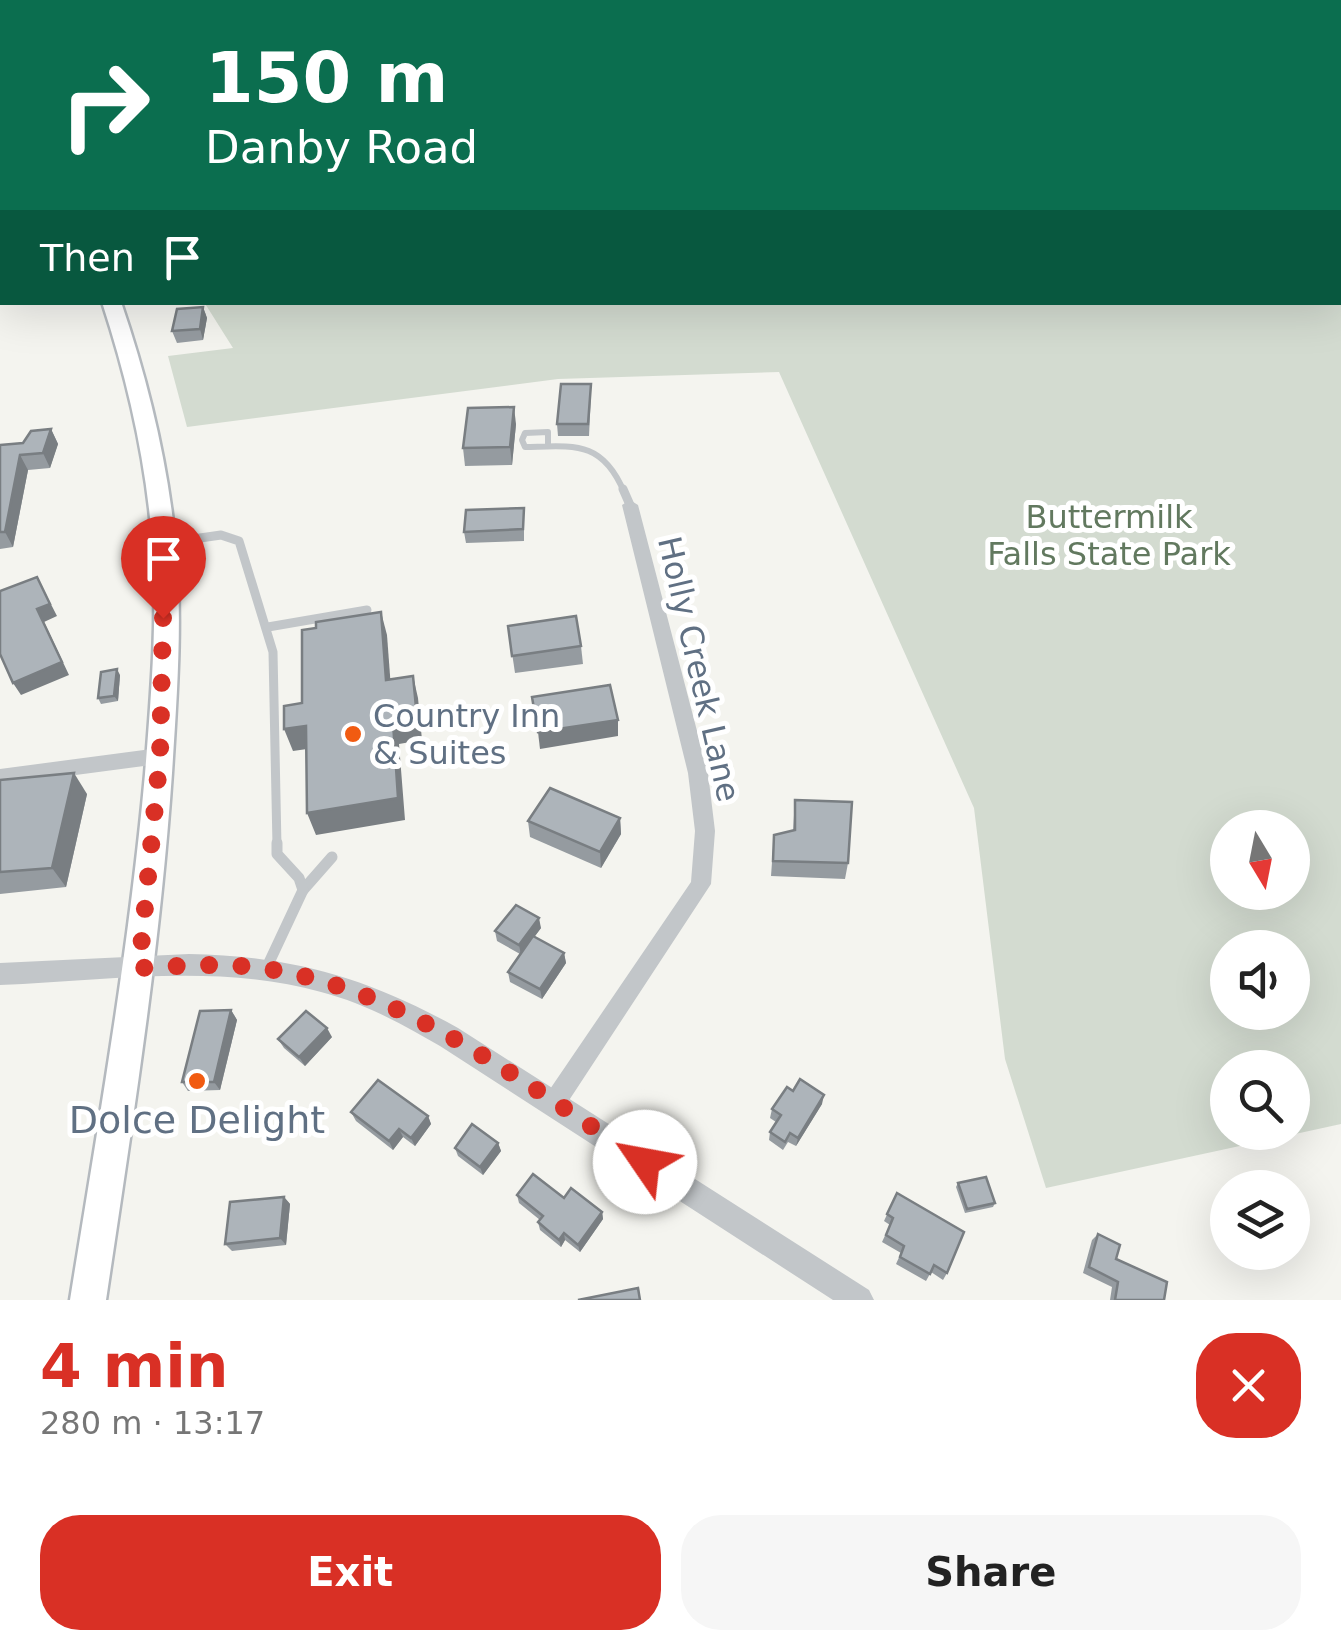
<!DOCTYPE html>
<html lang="en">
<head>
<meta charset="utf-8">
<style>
	:root { --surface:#fff; --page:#f6f6f6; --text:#222; --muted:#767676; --accent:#d93025 }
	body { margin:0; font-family:"DejaVu Sans",sans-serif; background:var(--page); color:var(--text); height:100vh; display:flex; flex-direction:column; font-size:38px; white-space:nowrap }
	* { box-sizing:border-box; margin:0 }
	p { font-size:32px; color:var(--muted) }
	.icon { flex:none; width:55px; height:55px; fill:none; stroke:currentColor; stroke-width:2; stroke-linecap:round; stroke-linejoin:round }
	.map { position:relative; height:1300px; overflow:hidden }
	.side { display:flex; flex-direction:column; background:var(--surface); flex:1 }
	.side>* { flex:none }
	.banner { position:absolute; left:0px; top:0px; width:1342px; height:305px; box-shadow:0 10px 40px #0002; background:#0b6e4f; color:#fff; overflow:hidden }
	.needle { width:65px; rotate:170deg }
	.controls { position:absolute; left:1210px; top:810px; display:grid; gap:20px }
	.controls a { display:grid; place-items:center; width:100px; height:100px; border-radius:50%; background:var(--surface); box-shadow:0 10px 40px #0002; font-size:50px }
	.pin { position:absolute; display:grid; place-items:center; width:85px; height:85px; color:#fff; margin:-102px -42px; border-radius:50% 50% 50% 0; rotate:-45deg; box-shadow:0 0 10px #0007 }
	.pin .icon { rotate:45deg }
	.me { position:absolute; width:110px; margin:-55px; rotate:303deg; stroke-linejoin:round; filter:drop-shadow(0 0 8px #0008) }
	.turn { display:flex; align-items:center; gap:35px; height:210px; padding:0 40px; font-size:45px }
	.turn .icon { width:130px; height:130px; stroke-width:2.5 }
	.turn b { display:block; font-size:70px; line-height:85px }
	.then { display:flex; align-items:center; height:95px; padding:0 40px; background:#0003; gap:20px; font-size:38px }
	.round { display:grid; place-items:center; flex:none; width:105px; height:105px; border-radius:40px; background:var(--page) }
	.head { display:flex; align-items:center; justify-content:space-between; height:170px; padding:0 40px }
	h1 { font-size:60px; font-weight:800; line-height:75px; color:var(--accent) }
	.action { display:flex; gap:20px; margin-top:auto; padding:20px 40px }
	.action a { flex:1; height:115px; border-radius:40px; background:var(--accent); color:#fff; font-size:40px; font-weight:800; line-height:115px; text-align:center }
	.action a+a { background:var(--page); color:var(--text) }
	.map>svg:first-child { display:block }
	.green { fill:#d3dbd0; fill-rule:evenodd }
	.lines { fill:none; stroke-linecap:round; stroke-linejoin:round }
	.secondary-casing { stroke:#b4b9be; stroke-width:5 }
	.service-far2 { stroke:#c2c6c9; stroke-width:6 }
	.service-far1 { stroke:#c2c6c9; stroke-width:9 }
	.service { stroke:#c2c6c9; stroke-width:11 }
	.minor { fill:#c2c6c9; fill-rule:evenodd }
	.tertiary { fill:#c2c6c9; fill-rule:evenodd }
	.secondary { fill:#fff; fill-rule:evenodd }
	.wall { fill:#959ba0 }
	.shaded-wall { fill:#797e82 }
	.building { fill:#adb4ba; stroke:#797e82; stroke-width:2.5 }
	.route { stroke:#d93025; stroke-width:18; stroke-dasharray:0 32.4 }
	.poi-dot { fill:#f15b11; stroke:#fff; stroke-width:4 }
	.labels { text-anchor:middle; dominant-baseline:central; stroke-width:10; stroke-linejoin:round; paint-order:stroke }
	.park-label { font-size:32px; fill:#62795f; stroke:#fff }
	.street-label { font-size:32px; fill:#607083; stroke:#fff }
	.poi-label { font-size:32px; fill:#607083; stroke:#fff; text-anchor:start }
	.near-poi-label { font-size:38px; fill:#607083; stroke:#fff }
</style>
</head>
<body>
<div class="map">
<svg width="1341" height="1300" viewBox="0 0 1341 1300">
	<rect width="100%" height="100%" fill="#f4f4ef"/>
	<path class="green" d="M259,0H1341V1124L1046,1188L1005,1059L974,808L779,372L558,379L187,427L168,356L233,348L204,302H1340V2H252ZM1228,828H1292V892H1228ZM1228,948H1292V1012H1228ZM1228,1068H1292V1132H1228Z"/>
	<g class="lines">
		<defs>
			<g id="secondary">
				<rect x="0" y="38" width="2" height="13"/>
				<path d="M102,302H121C147,378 167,459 175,539C183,615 177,696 172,773C160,950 132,1125 106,1300H70C98,1125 129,951 145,774C151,697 158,617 152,540C146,460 127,378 102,302Z"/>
			</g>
		</defs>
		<use href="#secondary" class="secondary-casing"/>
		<path class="service-far2" d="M548,446V432L525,433L522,440L525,447C574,446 602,440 624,492"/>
		<g class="service-far1">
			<polyline points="623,489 630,505"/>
			<polyline points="165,543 221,535 239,541 273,652 277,846"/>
			<polyline points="268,627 367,610"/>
		</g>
		<g class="service">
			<polyline points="303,890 332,857"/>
			<polyline points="266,969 303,890 299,878 277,854 277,843"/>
		</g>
		<g class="minor">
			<polygon points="1255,0 1265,0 1265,2 1256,2"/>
			<rect x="1340" y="55" width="1" height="7"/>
			<polygon points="2,207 2,215 0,216 0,208"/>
			<polygon points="630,500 638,505 708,773 715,831 711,884 562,1111 554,1115 546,1111 542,1103 546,1095 691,882 695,831 688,773 622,505"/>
			<polygon points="159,748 166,751 168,756 166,761 159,764 0,785 0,769"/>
		</g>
		<path class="tertiary" d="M189,954C292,956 368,978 458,1028L869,1290L874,1300H833L440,1046C402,1024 364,1003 321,992C217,963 106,981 0,985V963Z"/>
		<use href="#secondary" class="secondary"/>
	</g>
	<g class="wall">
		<polygon points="203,307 207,318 203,340 177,343 172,331"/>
		<polygon points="591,395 589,436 558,436 557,424"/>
		<polygon points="516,424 512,465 465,466 463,448"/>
		<polygon points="51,429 58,444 50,468 28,470 13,547 0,549 0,445 23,443"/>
		<polygon points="524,508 524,541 466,543 464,532"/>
		<polygon points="508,626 581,646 583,664 515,673"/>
		<polygon points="120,675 118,701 101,704 98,698"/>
		<polygon points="0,780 87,794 66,887 0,894"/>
		<polygon points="795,800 848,863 845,879 771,876 774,835 793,831"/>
		<polygon points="620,818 621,834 601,868 530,837 528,821"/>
		<polygon points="541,928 534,937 564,953 566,963 542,999 510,982 508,972 520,954 497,941 495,931"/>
		<polygon points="231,1010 237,1020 220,1090 188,1091 182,1082"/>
		<polygon points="332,1037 305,1066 284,1048 278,1039"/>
		<polygon points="793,1091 822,1104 796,1146 788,1142 783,1150 769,1140 770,1132 776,1122 770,1118 772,1109"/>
		<polygon points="351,1112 428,1116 431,1124 415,1146 403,1137 393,1150 356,1121"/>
		<polygon points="498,1143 501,1151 483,1175 458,1156 455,1148"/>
		<polygon points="958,1183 995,1203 993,1207 965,1213 956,1187"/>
		<polygon points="897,1193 947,1273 943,1280 931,1272 926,1281 896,1264 901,1253 882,1242 890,1225 884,1221"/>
		<polygon points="517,1195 564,1198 602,1212 603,1219 580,1252 565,1240 561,1247 540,1230 538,1222 540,1220 519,1203"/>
		<polygon points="284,1197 290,1204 286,1245 232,1251 225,1244"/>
		<polygon points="1098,1234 1116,1259 1164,1300 1110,1300 1112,1287 1083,1273 1092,1240"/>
	</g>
	<g class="shaded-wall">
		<polygon points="239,0 265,0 252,2 239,2"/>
		<polygon points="203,307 207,318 203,340 200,329"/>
		<polygon points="514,407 516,424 512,465 510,447"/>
		<polygon points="51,429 58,444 50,468 43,453"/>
		<polygon points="20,455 28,470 13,547 5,532"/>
		<polygon points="37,577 57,616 44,622 69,675 21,695 13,683 37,609"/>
		<polygon points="381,612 387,635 392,702 386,680"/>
		<polygon points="117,669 120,675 118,701 114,696"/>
		<polygon points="413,676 418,698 422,740 399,744 405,820 316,835 307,813 393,722"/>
		<polygon points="618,720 618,736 540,749 538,732"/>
		<polygon points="306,726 314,748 293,751 284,729"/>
		<polygon points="74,773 87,794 66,887 52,868"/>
		<polygon points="620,818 621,834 601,868 600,852"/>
		<polygon points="539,918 541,928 521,955 519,945"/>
		<polygon points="564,953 566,963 542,999 540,989"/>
		<polygon points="231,1010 237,1020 220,1090 214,1082"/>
		<polygon points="327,1028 332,1037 305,1066 299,1057"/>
		<polygon points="824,1095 822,1104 796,1146 798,1138"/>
		<polygon points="428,1116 431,1124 415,1146 411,1138"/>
		<polygon points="399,1129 403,1137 393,1150 389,1141"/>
		<polygon points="498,1143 501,1151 483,1175 480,1167"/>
		<polygon points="284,1197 290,1204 286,1245 280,1238"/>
		<polygon points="602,1212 603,1219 580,1252 578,1245"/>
		<polygon points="564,1233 565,1240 561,1247 559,1240"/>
	</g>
	<g class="building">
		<polygon points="203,307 200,329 172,331 177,309"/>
		<polygon points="561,384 591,384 588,424 557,424"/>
		<polygon points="514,407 510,447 463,448 468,408"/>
		<polygon points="51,429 43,453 20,455 5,532 0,532 0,445 23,443 31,431"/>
		<polygon points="524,508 523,529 464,532 466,510"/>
		<polygon points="37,577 50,604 37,609 62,662 13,683 0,654 0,591"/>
		<polygon points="381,612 386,680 413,676 417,718 393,722 398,798 307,813 306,726 284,729 284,706 302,703 302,630 316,628 316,622"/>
		<polygon points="576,616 581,646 512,656 508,626"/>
		<polygon points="117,669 114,696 98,698 101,672"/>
		<polygon points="610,685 618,720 538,732 532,697"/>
		<polygon points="74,773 52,868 0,872 0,780"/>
		<polygon points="550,788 620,818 600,852 528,821"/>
		<polygon points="795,800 852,802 848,863 773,861 774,835 795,830"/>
		<polygon points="516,905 539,918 519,945 495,931"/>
		<polygon points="533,936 564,953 540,989 508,972"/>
		<polygon points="231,1010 214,1082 182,1082 200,1011"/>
		<polygon points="306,1011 327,1028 299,1057 278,1039"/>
		<polygon points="800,1079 824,1095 798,1138 790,1133 785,1142 770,1132 781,1115 772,1109 787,1087 793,1091"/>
		<polygon points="378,1080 428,1116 411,1138 399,1129 389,1141 351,1112"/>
		<polygon points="472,1124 498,1143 480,1167 455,1148"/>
		<polygon points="533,1174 564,1198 571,1188 602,1212 578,1245 564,1233 559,1240 538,1222 543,1216 517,1195"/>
		<polygon points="986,1177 995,1203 967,1209 958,1183"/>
		<polygon points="897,1193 964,1232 947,1273 934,1265 930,1274 900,1257 904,1246 886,1235 893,1218 887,1214"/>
		<polygon points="284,1197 280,1238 225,1244 230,1202"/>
		<polygon points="1098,1234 1120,1245 1116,1259 1167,1282 1164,1300 1115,1300 1118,1282 1089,1267"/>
		<polygon points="638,1288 640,1300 578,1300"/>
	</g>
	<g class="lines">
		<path class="route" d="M163,618L160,756L139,968C182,966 226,962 268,969C409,991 529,1087 645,1162"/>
	</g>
	<g class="poi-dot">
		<circle cx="353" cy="734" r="10"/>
		<circle cx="197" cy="1081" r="10"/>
	</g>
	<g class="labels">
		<g class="park-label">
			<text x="1109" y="517">Buttermilk<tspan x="1109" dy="37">Falls State Park</tspan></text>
		</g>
		<g class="street-label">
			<text transform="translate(699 669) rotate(77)">Holly Creek Lane</text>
		</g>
		<g class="poi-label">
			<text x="373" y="716">Country Inn<tspan x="373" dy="37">&amp; Suites</tspan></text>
		</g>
		<g class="near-poi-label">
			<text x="197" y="1120">Dolce Delight</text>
		</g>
	</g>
</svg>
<div class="controls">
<a><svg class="needle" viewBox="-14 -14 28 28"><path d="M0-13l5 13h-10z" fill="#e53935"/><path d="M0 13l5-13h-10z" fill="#767676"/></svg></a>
<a><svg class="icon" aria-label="sound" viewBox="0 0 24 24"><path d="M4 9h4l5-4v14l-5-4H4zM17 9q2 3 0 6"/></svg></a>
<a><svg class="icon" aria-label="search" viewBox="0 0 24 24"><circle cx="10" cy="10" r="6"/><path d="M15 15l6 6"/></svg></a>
<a><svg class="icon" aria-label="layers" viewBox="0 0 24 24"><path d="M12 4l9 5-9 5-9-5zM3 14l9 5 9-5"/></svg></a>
</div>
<div class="pin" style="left:163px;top:618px;background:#d93025"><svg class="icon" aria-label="arrive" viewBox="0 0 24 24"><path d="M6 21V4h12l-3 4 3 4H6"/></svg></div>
<svg class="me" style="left:645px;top:1162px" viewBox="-20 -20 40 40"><circle r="19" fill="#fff"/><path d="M0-13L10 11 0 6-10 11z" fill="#d93025"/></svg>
<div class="banner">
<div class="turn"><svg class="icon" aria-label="right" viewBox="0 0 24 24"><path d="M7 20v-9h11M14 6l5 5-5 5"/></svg><div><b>150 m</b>Danby Road</div></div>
<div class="then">Then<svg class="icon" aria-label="arrive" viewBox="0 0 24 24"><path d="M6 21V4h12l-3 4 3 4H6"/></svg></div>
</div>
</div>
<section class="side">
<div class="head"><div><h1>4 min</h1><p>280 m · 13:17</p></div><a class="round" style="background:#d93025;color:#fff"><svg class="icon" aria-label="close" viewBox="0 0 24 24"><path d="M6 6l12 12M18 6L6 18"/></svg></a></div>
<div class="action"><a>Exit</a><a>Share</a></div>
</section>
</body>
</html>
